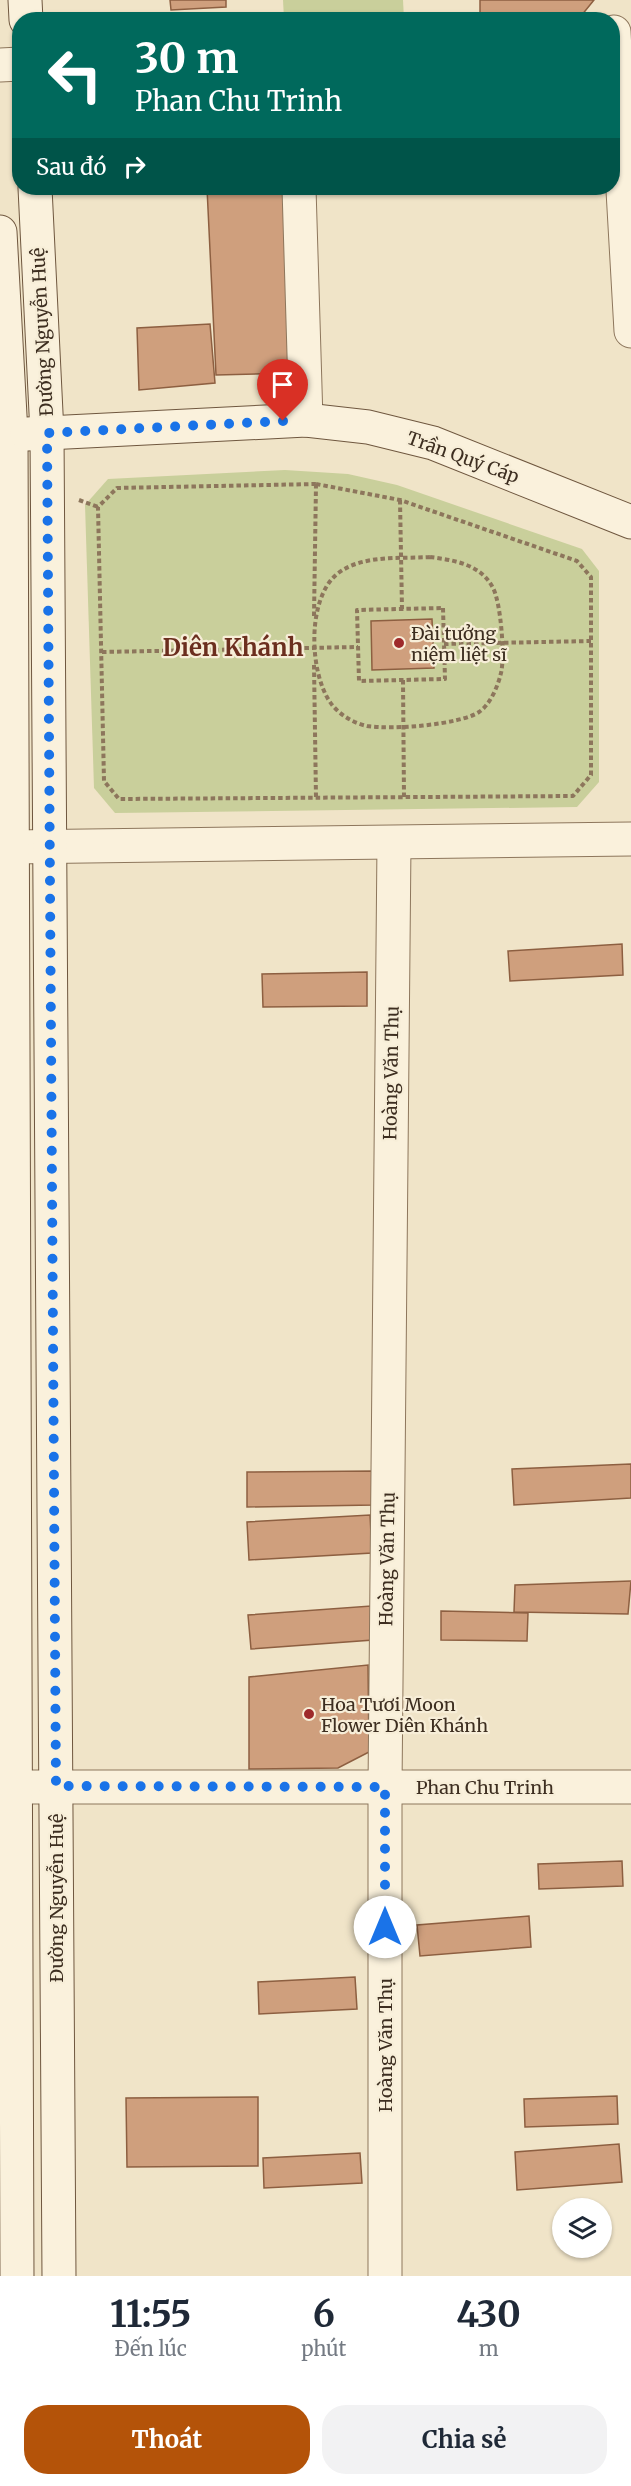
<!DOCTYPE html>
<html lang="vi">
<head>
<meta charset="utf-8">
<style>
	:root { --surface:#fff; --page:#f2f2f3; --text:#1f2937; --muted:#747a83; --accent:#b45309 }
	body { margin:0; font-family:Merriweather,serif; background:var(--page); color:var(--text); height:100vh; display:flex; flex-direction:column; font-size:22px; white-space:nowrap }
	* { box-sizing:border-box; margin:0 }
	p { font-size:20px; color:var(--muted) }
	.icon { flex:none; width:33px; height:33px; fill:none; stroke:currentColor; stroke-width:2; stroke-linecap:round; stroke-linejoin:round }
	.map { position:relative; height:2276px; overflow:hidden }
	.side { display:flex; flex-direction:column; background:var(--surface); flex:1 }
	.side>* { flex:none }
	.hud { position:absolute; left:12px; top:12px; width:608px; height:183px; border-radius:24px; box-shadow:0 2px 4px #0004; background:#00695c; color:#fff; overflow:hidden }
	.tools { position:absolute; left:552px; top:2198px; display:grid; gap:12px }
	.tools a { display:grid; place-items:center; width:60px; height:60px; border-radius:50%; background:var(--surface); box-shadow:0 2px 4px #0004; font-size:30px }
	.pin { position:absolute; display:grid; place-items:center; width:51px; height:51px; color:#fff; margin:-62px -26px; border-radius:50% 50% 50% 0; rotate:-45deg; box-shadow:0 0 6px #0007 }
	.pin .icon { rotate:45deg }
	.me { position:absolute; width:66px; margin:-33px; rotate:0deg; stroke-linejoin:round; filter:drop-shadow(0 0 4px #0008) }
	.turn { display:flex; align-items:center; gap:21px; height:126px; padding:0 24px; font-size:27px }
	.turn .icon { width:78px; height:78px; stroke-width:2.5 }
	.turn b { display:block; font-size:42px; line-height:51px }
	.then { display:flex; align-items:center; height:57px; padding:0 24px; background:#0003; gap:12px; font-size:22px }
	.eta { display:flex; justify-content:space-evenly; align-items:center; height:102px; text-align:center }
	.eta b { font-size:36px; font-weight:700; line-height:42px }
	.primary-button { display:flex; gap:12px; margin-top:auto; padding:12px 24px }
	.primary-button a { flex:1; height:69px; border-radius:24px; background:var(--accent); color:#fff; font-size:24px; font-weight:700; line-height:69px; text-align:center }
	.primary-button a+a { background:var(--page); color:var(--text) }
	.map>svg:first-child { display:block }
	.green { fill:#c9cf9b }
	.building { fill:#cf9f7d; stroke:#8d5f41; stroke-width:1.5 }
	.lines { fill:none; stroke-linecap:round; stroke-linejoin:round }
	.street-casing { stroke:#8d765c; stroke-width:35 }
	.secondary-casing { stroke:#6f573f; stroke-width:35 }
	.path { stroke:#8d765c; stroke-width:4; stroke-dasharray:4.5 3; stroke-linecap:butt }
	.street { stroke:#faf1dc; stroke-width:33 }
	.secondary { stroke:#faf1dc; stroke-width:33 }
	.route { stroke:#1a73e8; stroke-width:10; stroke-dasharray:0 18 }
	.poi-dot { fill:#9e2a2b; stroke:#f7eed8; stroke-width:2 }
	.labels { text-anchor:middle; dominant-baseline:central; stroke-width:4.5; stroke-linejoin:round; paint-order:stroke }
	.street-label { font-size:18px; fill:#3d2e20; stroke:#f7eed8 }
	.poi-label { font-size:18px; fill:#3d2e20; stroke:#f7eed8; text-anchor:start }
	.district-label { font-size:24px; font-weight:bold; fill:#6b2e1e; stroke:#f7eed8 }
</style>
</head>
<body>
<div class="map">
<svg width="631" height="2276" viewBox="0 0 631 2276">
	<rect width="100%" height="100%" fill="#f0e4c8"/>
	<g class="green">
		<polygon points="283,0 403,0 404,19 284,19"/>
		<polygon points="285,470 348,474 397,485 582,549 599,571 599,782 577,807 115,813 94,788 85,505 108,479"/>
	</g>
	<g class="building">
		<polygon points="170,0 226,0 226,7 171,10"/>
		<polygon points="480,0 594,0 581,16 546,20 480,20"/>
		<polygon points="207,188 290,188 297,373 216,375"/>
		<polygon points="210,324 215,383 139,390 137,328"/>
		<polygon points="432,619 434,668 372,670 371,621"/>
		<polygon points="622,944 623,975 510,981 508,951"/>
		<polygon points="367,972 367,1006 263,1007 262,974"/>
		<polygon points="631,1464 631,1498 514,1505 512,1469"/>
		<polygon points="374,1471 374,1505 247,1507 247,1472"/>
		<polygon points="370,1515 372,1553 249,1560 247,1522"/>
		<polygon points="631,1581 628,1614 514,1612 515,1585"/>
		<polygon points="371,1606 373,1640 251,1649 248,1615"/>
		<polygon points="441,1611 528,1613 527,1641 441,1640"/>
		<polygon points="368,1665 369,1752 338,1768 249,1769 249,1677"/>
		<polygon points="622,1861 623,1886 539,1889 538,1864"/>
		<polygon points="529,1916 531,1947 420,1956 417,1925"/>
		<polygon points="355,1977 357,2009 259,2014 258,1982"/>
		<polygon points="617,2096 618,2124 525,2127 524,2099"/>
		<polygon points="258,2097 258,2166 127,2167 126,2098"/>
		<polygon points="619,2144 622,2182 517,2190 515,2152"/>
		<polygon points="360,2153 362,2183 264,2188 263,2158"/>
	</g>
	<g class="lines">
		<defs>
			<g id="street">
				<polyline points="614,32 631,331"/>
				<polyline points="0,65 20,64"/>
				<polyline points="299,188 306,420"/>
				<polyline points="12,847 631,839"/>
				<polyline points="16,1787 631,1787"/>
				<polyline points="385,2276 385,1787 394,843"/>
			</g>
			<g id="secondary">
				<polyline points="25,0 26,20"/>
				<polyline points="35,188 47,433 59,2276"/>
				<polyline points="0,232 11,434 17,2276"/>
				<polyline points="27,434 306,420 368,427 433,443 631,522"/>
			</g>
		</defs>
		<use href="#street" class="street-casing"/>
		<use href="#secondary" class="secondary-casing"/>
		<g class="path">
			<polygon points="316,484 400,500 577,561 591,577 591,775 573,796 119,799 104,781 98,507 117,488"/>
			<polyline points="79,500 98,507"/>
			<polyline points="400,500 402,609"/>
			<path d="M430,557C453,560 481,564 493,588C501,603 505,657 501,673C498,686 490,705 479,712C459,725 391,730 367,726C353,723 338,714 330,702C309,671 307,599 337,574C362,554 401,559 430,557Z"/>
			<polygon points="443,608 445,679 359,681 357,610"/>
			<polyline points="314,616 316,484"/>
			<polyline points="444,644 591,641"/>
			<polyline points="102,652 358,647"/>
			<polyline points="314,665 316,798"/>
			<polyline points="403,680 404,797"/>
		</g>
		<use href="#street" class="street"/>
		<use href="#secondary" class="secondary"/>
	</g>
	<g class="lines">
		<polyline class="route" points="283,421 47,433 56,1786 385,1787 385,1927"/>
	</g>
	<g class="poi-dot">
		<circle cx="399" cy="643" r="6"/>
		<circle cx="309" cy="1714" r="6"/>
	</g>
	<g class="labels">
		<g class="street-label">
			<text transform="translate(42 332) rotate(-93)">Đường Nguyễn Huệ</text>
			<text transform="translate(463 457) rotate(20)">Trần Quý Cáp</text>
			<text transform="translate(391 1073) rotate(-89)">Hoàng Văn Thụ</text>
			<text transform="translate(387 1559) rotate(-89)">Hoàng Văn Thụ</text>
			<text x="485" y="1787">Phan Chu Trinh</text>
			<text transform="translate(56 1898) rotate(-90)">Đường Nguyễn Huệ</text>
			<text transform="translate(385 2045) rotate(-90)">Hoàng Văn Thụ</text>
		</g>
		<g class="poi-label">
			<text x="411" y="633">Đài tưởng<tspan x="411" dy="21">niệm liệt sĩ</tspan></text>
			<text x="321" y="1704">Hoa Tươi Moon<tspan x="321" dy="21">Flower Diên Khánh</tspan></text>
		</g>
		<g class="district-label">
			<text x="233" y="647">Diên Khánh</text>
		</g>
	</g>
</svg>
<div class="tools">
<a><svg class="icon" aria-label="layers" viewBox="0 0 24 24"><path d="M12 4l9 5-9 5-9-5zM3 14l9 5 9-5"/></svg></a>
</div>
<div class="pin" style="left:283px;top:421px;background:#d93025"><svg class="icon" aria-label="arrive" viewBox="0 0 24 24"><path d="M6 21V4h12l-3 4 3 4H6"/></svg></div>
<svg class="me" style="left:385px;top:1927px" viewBox="-20 -20 40 40"><circle r="19" fill="#fff"/><path d="M0-13L10 11 0 6-10 11z" fill="#1a73e8"/></svg>
<div class="hud">
<div class="turn"><svg class="icon" aria-label="left" viewBox="0 0 24 24"><path d="M17 20v-9H6M10 6l-5 5 5 5"/></svg><div><b>30 m</b>Phan Chu Trinh</div></div>
<div class="then">Sau đó<svg class="icon" aria-label="right" viewBox="0 0 24 24"><path d="M7 20v-9h11M14 6l5 5-5 5"/></svg></div>
</div>
</div>
<section class="side">
<div class="eta">
<div><b>11:55</b><p>Đến lúc</p></div>
<div><b>6</b><p>phút</p></div>
<div><b>430</b><p>m</p></div>
</div>
<div class="primary-button"><a>Thoát</a><a>Chia sẻ</a></div>
</section>
</body>
</html>
